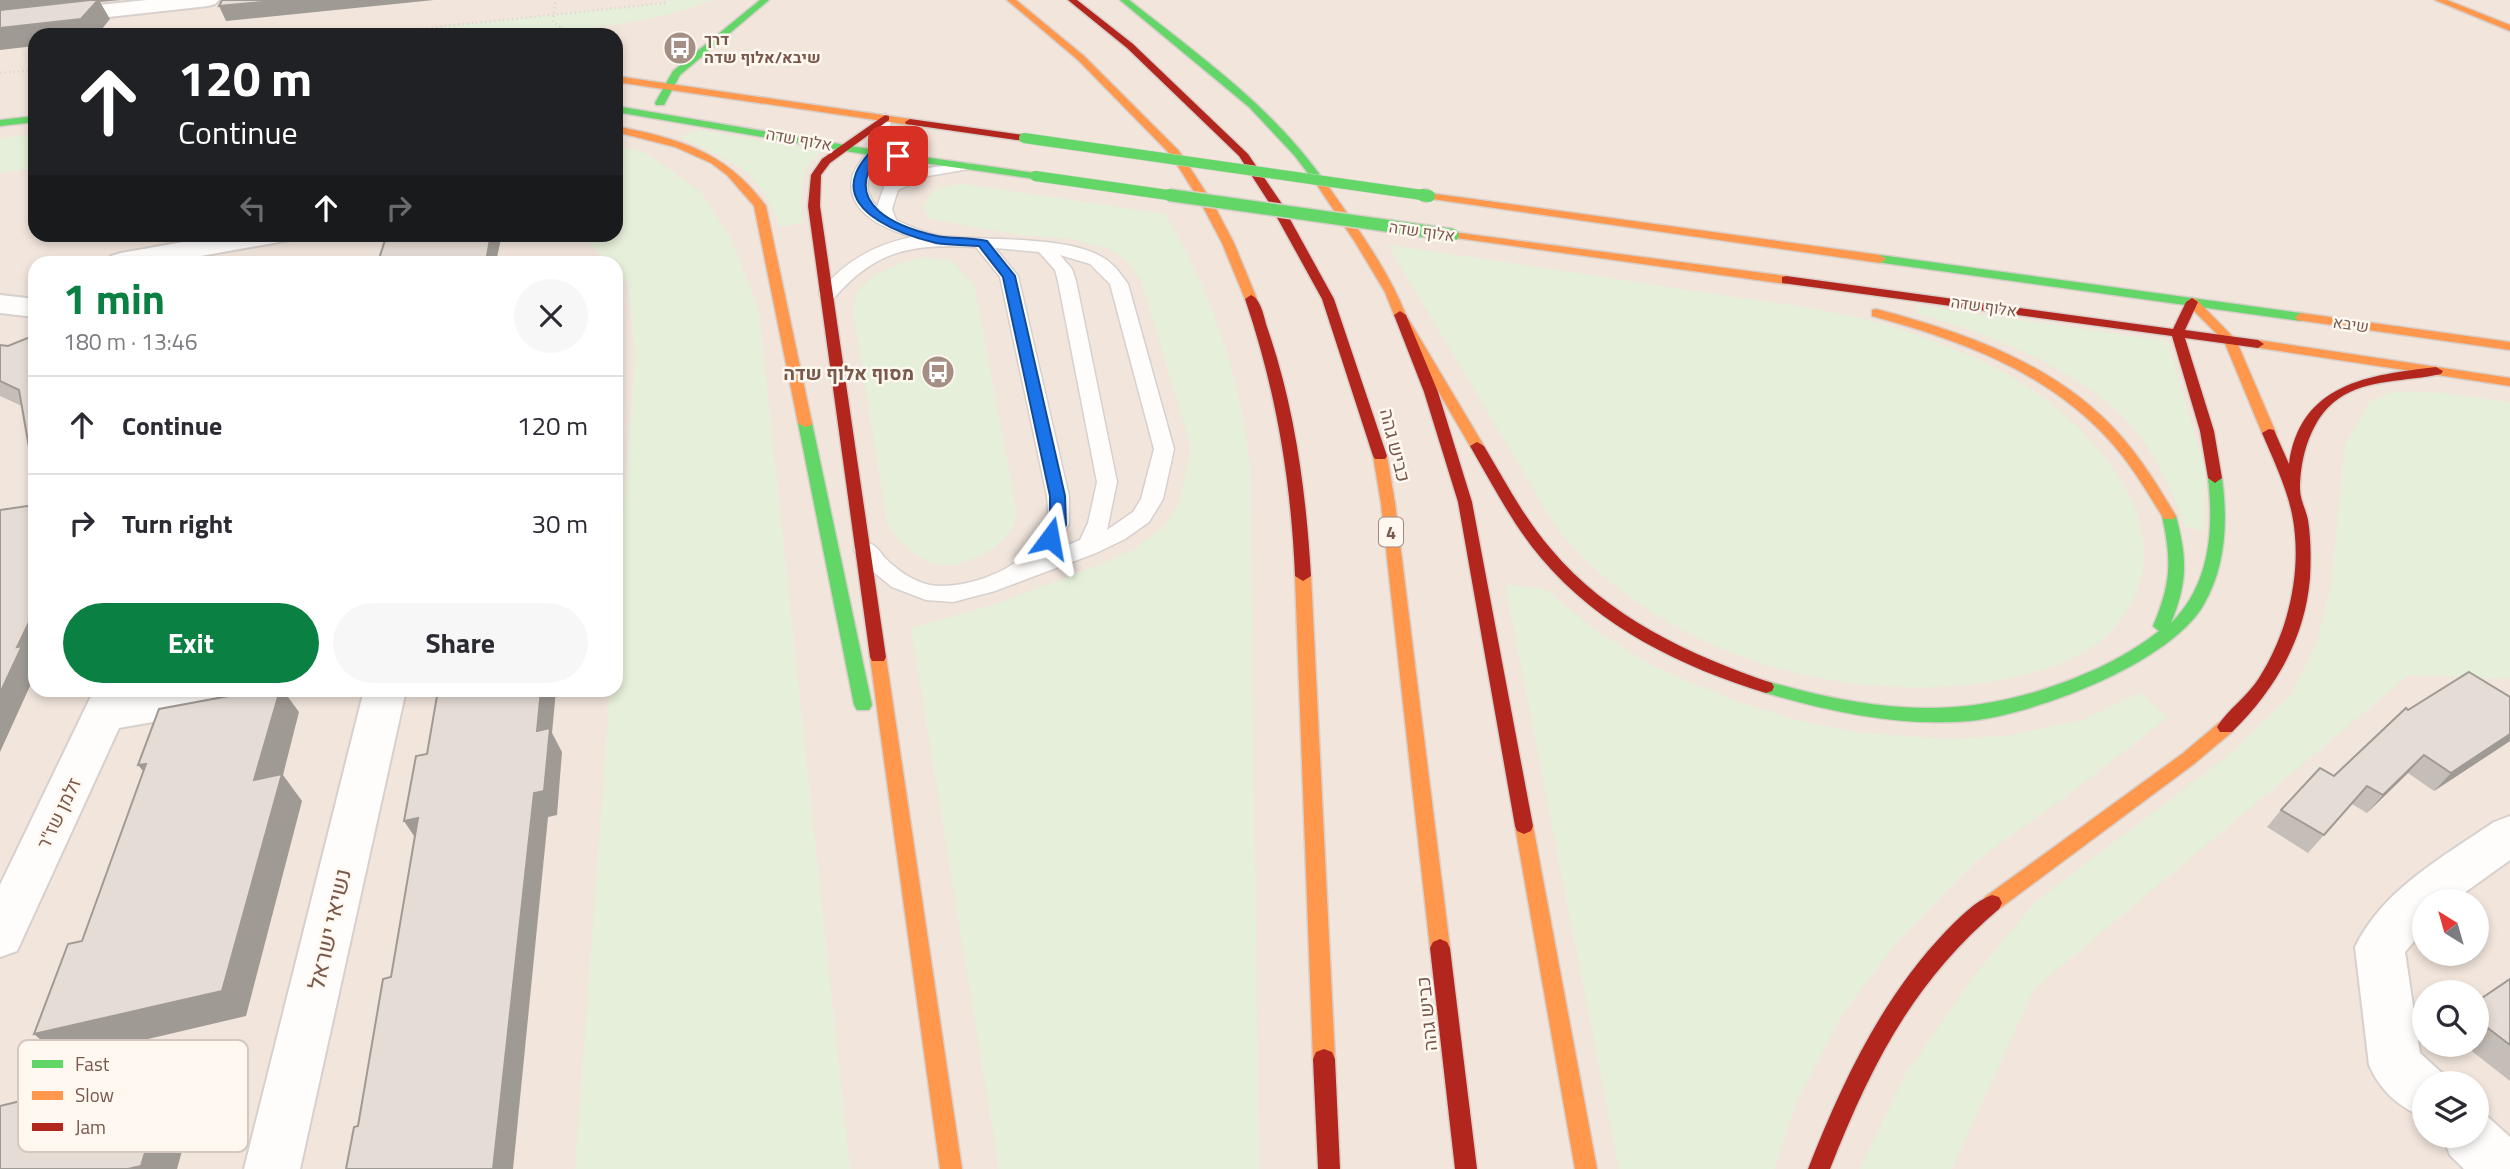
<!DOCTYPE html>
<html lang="en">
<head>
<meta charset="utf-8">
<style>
	:root { --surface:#fff; --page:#f7f7f7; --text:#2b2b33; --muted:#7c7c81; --line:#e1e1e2; --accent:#0b8043 }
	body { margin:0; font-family:"Titillium Web",Heebo,sans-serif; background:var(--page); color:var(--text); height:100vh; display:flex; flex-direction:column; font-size:26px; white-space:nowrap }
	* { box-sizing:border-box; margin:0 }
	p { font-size:23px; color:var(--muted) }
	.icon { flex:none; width:38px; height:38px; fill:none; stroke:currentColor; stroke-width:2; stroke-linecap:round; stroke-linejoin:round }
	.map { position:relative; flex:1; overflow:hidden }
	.side { position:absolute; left:28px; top:256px; width:595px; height:441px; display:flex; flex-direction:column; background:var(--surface); border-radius:21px; box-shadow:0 4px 10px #0003 }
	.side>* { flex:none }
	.banner { position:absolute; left:28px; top:28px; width:595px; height:214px; border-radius:21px; box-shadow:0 4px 10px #0003; background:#202124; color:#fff; overflow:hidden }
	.needle { width:46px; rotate:323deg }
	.tools { position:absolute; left:2412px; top:889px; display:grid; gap:14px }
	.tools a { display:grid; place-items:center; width:77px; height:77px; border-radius:50%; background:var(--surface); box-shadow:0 4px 10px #0003; font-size:35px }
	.pin { position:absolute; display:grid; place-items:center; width:60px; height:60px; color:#fff; margin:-30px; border-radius:14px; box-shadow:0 4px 10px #0006 }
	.me { position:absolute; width:77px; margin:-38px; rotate:13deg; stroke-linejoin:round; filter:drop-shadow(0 0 5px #0008) }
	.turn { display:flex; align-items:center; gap:24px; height:147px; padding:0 35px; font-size:32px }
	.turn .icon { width:91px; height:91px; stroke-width:2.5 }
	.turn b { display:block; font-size:49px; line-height:60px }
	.lanes { display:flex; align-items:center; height:66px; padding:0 35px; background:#0003; justify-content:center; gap:35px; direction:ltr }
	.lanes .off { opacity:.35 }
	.round { display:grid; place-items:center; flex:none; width:74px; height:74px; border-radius:37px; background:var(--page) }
	.headline { display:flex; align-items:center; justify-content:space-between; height:119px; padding:0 35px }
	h1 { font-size:42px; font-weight:700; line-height:52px; color:var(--accent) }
	.button { display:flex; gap:14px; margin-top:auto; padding:14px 35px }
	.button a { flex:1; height:80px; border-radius:42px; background:var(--accent); color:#fff; font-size:28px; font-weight:700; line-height:80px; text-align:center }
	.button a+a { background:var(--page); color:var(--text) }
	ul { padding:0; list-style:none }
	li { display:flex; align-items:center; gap:21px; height:98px; padding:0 35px; border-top:2px solid var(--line) }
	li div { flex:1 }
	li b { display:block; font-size:26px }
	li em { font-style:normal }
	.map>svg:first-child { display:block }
	.residential { fill:#f1e5dc; fill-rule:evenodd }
	.green { fill:#e6efd9 }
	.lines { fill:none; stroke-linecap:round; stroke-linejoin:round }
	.lane-casing { stroke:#d7d0cc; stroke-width:3 }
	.street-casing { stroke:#d7d0cc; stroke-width:4 }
	.fast-casing { stroke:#d8cfca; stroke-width:3 }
	.slow-casing { stroke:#d8cfca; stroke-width:3 }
	.jam-casing { stroke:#d8cfca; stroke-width:3 }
	.path { stroke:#dad3d0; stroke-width:2.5; stroke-dasharray:1 3.5; stroke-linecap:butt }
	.lane { fill:#fefdfc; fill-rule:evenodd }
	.street { fill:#fefdfc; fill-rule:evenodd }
	.fast { fill:#63d668; fill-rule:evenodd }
	.slow { fill:#ff974d; fill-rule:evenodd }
	.jam { fill:#b3261e; fill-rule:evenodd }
	.fast-bridge-far1-casing { stroke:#d8cfca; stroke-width:11; stroke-linecap:butt }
	.fast-bridge-casing { stroke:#d8cfca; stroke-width:15; stroke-linecap:butt }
	.fast-bridge-far1 { stroke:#63d668; stroke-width:10 }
	.fast-bridge { stroke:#63d668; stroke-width:12 }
	.wall { fill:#c5bdb7 }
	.shaded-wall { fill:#a09a95 }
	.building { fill:#e5dcd5; stroke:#a09a95; stroke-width:2 }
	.route { fill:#1a73e8; stroke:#114b97; stroke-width:2 }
	.labels { text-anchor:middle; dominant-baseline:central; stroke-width:5; stroke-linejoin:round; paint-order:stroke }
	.far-poi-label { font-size:16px; font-weight:bold; fill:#78594c; stroke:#fff8f0; text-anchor:start }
	.far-street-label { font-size:16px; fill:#78594c; stroke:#fff8f0 }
	.shield { fill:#fff8f0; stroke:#a0897d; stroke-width:2 }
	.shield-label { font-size:18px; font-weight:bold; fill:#78594c }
	.poi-label { font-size:19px; font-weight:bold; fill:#78594c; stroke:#fff8f0; text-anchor:end }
	.street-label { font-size:19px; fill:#78594c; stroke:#fff8f0 }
	.near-street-label { font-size:23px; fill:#78594c; stroke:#fff8f0 }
	.key { fill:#fff8f0; stroke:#d6c8bf; stroke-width:2 }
	.key-label { font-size:19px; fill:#78594c }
</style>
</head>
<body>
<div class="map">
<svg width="2510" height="1169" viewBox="0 0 2510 1169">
	<rect width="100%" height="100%" fill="#f8f3ee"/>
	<path class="residential" d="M0,0H2510V1169H0ZM35,35H616V234H35ZM35,262H616V690H35ZM2424,901H2476V954H2424ZM2424,992H2476V1045H2424ZM2424,1083H2476V1136H2424Z"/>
	<g class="green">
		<path d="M666,0H713C623,35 517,34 422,29L665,3Z"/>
		<path d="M698,130L821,150C797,176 801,190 803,223L779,227C759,167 733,163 680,137Z"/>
		<polygon points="35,134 35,168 0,173 0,138"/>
		<polygon points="616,145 648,154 702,193 732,240 759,311 850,1169 575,1169 610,690 616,690 616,611 635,356 628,283 616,270 616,262 608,262 581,235 616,234"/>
		<path d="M964,184L1165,214C1211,290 1241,378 1250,466L1259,1169H999L911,628L999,603L1102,564L1136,548L1165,525L1179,503L1191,448L1141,280L1127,262L1110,249L1071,239L1020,235L930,219L923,207C932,187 943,186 964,184Z"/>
		<path d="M1388,245C1493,260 1597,276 1701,292C1774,303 1848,310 1918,335C1954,348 1993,364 2025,385C2104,436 2193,542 2112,630C2086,658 2042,672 2006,679C1848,710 1658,655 1556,527Z"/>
		<path d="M923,257L951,261L974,283L1015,501C1015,507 1017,517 1015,523C1010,536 995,548 984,553C974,558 963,564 952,565C924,567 899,545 887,522L853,312C854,307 854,300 856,295C865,275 903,262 923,257Z"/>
		<path d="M1916,305L2168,341L2206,473L2205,531L2185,527C2172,491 2156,453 2130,424C2080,369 1988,333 1918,314Z"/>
		<polygon points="2394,391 2442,393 2510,402 2510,679 2409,675 2034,989 1952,1169 1860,1169 1906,1073 1974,976 2035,902 2229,755 2290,696 2317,643 2331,585 2345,445 2369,402"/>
		<polygon points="1505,585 1545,589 1598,632 1653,666 1733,700 1793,719 1856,732 1944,739 2006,736 2082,720 2140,693 2168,717 2081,785 1976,861 1896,943 1842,1015 1796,1103 1774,1169 1619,1169"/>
	</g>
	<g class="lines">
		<defs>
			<path id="lane" d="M885,114L892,118C889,129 888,141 883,151C873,173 857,183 877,207L885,184L919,169L969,163L972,166L969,169L928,176L898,190L892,209L896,220C909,226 928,234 941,236C984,241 1065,235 1102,257C1113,263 1121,274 1128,284L1174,449L1163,499L1149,522L1125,539L1096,553L995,591L953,602L926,600L892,587L871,570L854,550L857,545C862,543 868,542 873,545C877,547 881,553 884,557C897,570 912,581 930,585C966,591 1026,568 1043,533C1050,521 1048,509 1047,496L1000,277L976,247C914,244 877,248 834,298H822L819,294C842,262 874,245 912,237C885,229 846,213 852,178C854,167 864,159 869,150C873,140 874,128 878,118ZM995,248L1039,252L1055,270L1058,281L1097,482L1088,523L1080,540L1054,551L1069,524V496L1018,276ZM1060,255L1090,264L1110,284L1154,449L1141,499L1133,512L1107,530L1117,482L1076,281L1072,269Z"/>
			<g id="street">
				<polygon points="147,0 219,0 215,4 208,6 0,29 0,15"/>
				<polygon points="228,234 293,234 289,240 279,242 167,262 107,262 111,256 121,253"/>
				<polygon points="0,295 35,299 35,317 0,313"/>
				<polygon points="94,690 136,690 134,693 159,690 270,690 264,701 249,705 119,728 17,951 0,957 0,885"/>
				<polygon points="364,690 406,690 300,1169 244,1169"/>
				<path d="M2510,816V860L2453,901H2424V930L2405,952L2420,1053L2443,1074L2447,1083H2424V1117C2398,1107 2380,1090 2369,1065L2355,947C2383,889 2443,857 2494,822Z"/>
				<polygon points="2476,1112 2488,1117 2510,1137 2510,1169 2464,1169 2450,1155 2442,1136 2476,1136"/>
			</g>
			<g id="fast">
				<polygon points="760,0 769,0 680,75 664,105 656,105 655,103 673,71"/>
				<path d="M1120,0H1129C1199,55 1271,106 1323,179L1322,181H1314L1294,155L1249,107Z"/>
				<polygon points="616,106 875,150 1035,173 1040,176 1035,179 875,156 616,112"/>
				<polygon points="35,116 35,122 0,126 0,120"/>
				<polygon points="1880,255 2301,313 2307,317 2301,321 1876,262 1874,259"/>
				<polygon points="805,419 812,423 872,705 869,710 857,710 854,705 798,423"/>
				<path d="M2215,473L2222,478C2228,522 2226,567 2203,606C2168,664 2035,714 1970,721C1901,727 1831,712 1766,693L1760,691L1758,687L1760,683L1766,681C1878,713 1965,722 2075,678C2105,666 2134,651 2159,631L2153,626C2171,584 2172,561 2162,516L2169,511L2176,516C2187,558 2188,582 2171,623C2210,585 2214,530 2208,478Z"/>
			</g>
			<g id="slow">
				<polygon points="1007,0 1016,0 1084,56 1179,151 1213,203 1234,243 1257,299 1255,302 1247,302 1245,299 1222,243 1201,203 1171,155 1078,60"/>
				<polygon points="2435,0 2447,0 2510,25 2510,31"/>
				<polygon points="616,76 910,119 915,122 910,125 616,82"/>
				<path d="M616,126C679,139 726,151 766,206L812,423L810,426L805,427L798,423L754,206L727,175L711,163L675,147L616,132Z"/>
				<path d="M1314,177H1322C1352,221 1386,265 1406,315L1484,446L1482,449L1477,450L1470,446L1394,315L1385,292L1355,242L1313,179Z"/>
				<polygon points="1429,193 1880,255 1886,259 1880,263 1425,198 1425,194"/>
				<polygon points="1453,232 1786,276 1792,280 1786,284 1449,237 1449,233"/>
				<polygon points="2192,298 2196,299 2236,340 2276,433 2274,436 2269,437 2262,433 2224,341 2188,305 2186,302"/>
				<path d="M1876,309C1965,332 2059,365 2121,436C2143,461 2159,488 2176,516L2174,519H2164C2147,492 2131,464 2109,440C2046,371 1960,340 1872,316V310Z"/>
				<polygon points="2301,313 2510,342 2510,350 2297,320 2295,317"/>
				<polygon points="2258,340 2510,378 2510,386 2253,347 2252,344"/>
				<polygon points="1380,452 1387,456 1395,503 1450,948 1447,954 1440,957 1433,954 1430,948 1381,503 1373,456"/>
				<polygon points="1303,571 1311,576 1335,1059 1332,1066 1324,1069 1316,1066 1313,1059 1295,576"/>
				<polygon points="878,651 884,653 886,657 962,1169 940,1169 870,657 872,653"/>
				<polygon points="2226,720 2232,722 2235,727 2232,732 2194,764 1999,909 1992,911 1985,909 1982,903 1985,897 2182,754 2220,722"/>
				<polygon points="1524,818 1531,821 1533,826 1597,1169 1575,1169 1515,826 1517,821"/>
			</g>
			<g id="jam">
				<polygon points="1068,0 1077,0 1133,44 1248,154 1280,201 1334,299 1387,456 1385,459 1375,459 1373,456 1322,299 1268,201 1239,156 1127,48"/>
				<polygon points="885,115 889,116 889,120 830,163 821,175 820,206 886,657 884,661 872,661 870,657 808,206 811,175 822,159"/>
				<polygon points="910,119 1024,135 1029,138 1024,141 906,124 905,122"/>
				<polygon points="1786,276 2173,329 2186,302 2192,298 2198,302 2185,330 2258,340 2264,344 2258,348 2185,338 2214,431 2222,478 2215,483 2208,478 2200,431 2172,336 1782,283 1782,277"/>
				<path d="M1251,295C1261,299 1264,317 1267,327C1295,407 1306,492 1311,576L1303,581L1295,576C1291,480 1276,390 1245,299Z"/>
				<polygon points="1400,311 1406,315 1438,392 1472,502 1533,826 1531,831 1524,834 1517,831 1515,826 1458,502 1424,392 1394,315"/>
				<path d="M2436,367L2443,371L2441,374C2407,382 2368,378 2338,399C2311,418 2300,457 2300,489C2300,499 2306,510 2308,520C2311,539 2311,559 2310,578C2305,639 2275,690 2232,732H2220L2217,727C2227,710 2248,696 2259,678C2289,631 2303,569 2292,514C2286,486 2273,459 2262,433L2269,429L2274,430L2289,464C2300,383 2369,375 2436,367Z"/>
				<path d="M1477,442L1484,446C1505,481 1524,518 1551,549C1608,617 1689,655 1772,683L1774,687L1772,691L1766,693C1681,667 1599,627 1541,558C1513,525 1492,484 1470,446Z"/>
				<path d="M1992,895L1999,897L2002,903L1999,909C1913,982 1871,1065 1830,1169H1808C1842,1083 1881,999 1946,931C1959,918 1975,901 1992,895Z"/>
				<polygon points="1440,939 1447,942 1450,948 1477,1169 1455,1169 1430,948 1433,942"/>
				<polygon points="1324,1049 1332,1052 1335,1059 1340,1169 1318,1169 1313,1059 1316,1052"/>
			</g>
		</defs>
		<use href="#lane" class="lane-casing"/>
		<use href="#street" class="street-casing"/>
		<use href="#fast" class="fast-casing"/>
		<use href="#slow" class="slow-casing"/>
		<use href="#jam" class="jam-casing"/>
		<g class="path">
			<polyline points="562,28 572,35"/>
			<polyline points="524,33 562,28 553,22 556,0"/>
			<polyline points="360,35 666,3 666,0"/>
			<polyline points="0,73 35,70"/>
		</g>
		<use href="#lane" class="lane"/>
		<use href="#street" class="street"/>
		<use href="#fast" class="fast"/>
		<use href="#slow" class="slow"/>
		<use href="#jam" class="jam"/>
		<defs>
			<g id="fast-bridge-far1">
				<polyline points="1024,138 1429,196"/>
				<polyline points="1035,176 1182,197"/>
			</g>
			<g id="fast-bridge">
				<polyline points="1169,195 1453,235"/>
				<polyline points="1422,195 1429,196"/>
			</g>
		</defs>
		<use href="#fast-bridge-far1" class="fast-bridge-far1-casing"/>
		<use href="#fast-bridge" class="fast-bridge-casing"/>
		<use href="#fast-bridge-far1" class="fast-bridge-far1"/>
		<use href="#fast-bridge" class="fast-bridge"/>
	</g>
	<g class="wall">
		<polygon points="35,339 22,406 0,396 0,345 8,346"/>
		<polygon points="2408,710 2510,741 2434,791 2408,773 2367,813 2352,804 2308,853 2267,827 2281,810 2334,776"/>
		<polygon points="2510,979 2510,1081 2464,1045 2476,1045 2476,1002"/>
	</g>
	<g class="shaded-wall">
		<polygon points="0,0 121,0 100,2 110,19 97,35 35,35 35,46 0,50"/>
		<polygon points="283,0 434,0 226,21 219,6"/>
		<polygon points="491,234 502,234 496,262 486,261"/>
		<polygon points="35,452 35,460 30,453"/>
		<polygon points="35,610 35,675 0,752 0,693 17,647"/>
		<polygon points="280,690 283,690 299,712 283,775 302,801 246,1016 63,1059 34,1034 254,780"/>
		<polygon points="541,690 556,690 552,733 562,752 557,815 548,817 513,1169 493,1169"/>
		<polygon points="2510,734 2510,741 2434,791 2451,773"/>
		<polygon points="2424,755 2408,773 2367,813 2383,795"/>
		<polygon points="146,764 161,792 138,765"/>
		<polygon points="418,818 420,845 404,821"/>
		<polygon points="171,1064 199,1090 177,1169 128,1169"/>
	</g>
	<g class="building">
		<polygon points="90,0 98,0 81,19 0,28 0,10"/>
		<polygon points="222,0 283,0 219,6"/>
		<polygon points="387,234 491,234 486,261 500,259 499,262 378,262"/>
		<polygon points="30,337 35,339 35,452 30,453 19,390 0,381 0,345 8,346"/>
		<polygon points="35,505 35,610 17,647 22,646 0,693 0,510"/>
		<polygon points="2469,672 2510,697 2510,734 2451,773 2424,755 2383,795 2367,786 2324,835 2281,810 2320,768 2334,776 2406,708 2408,710"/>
		<polygon points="261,690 280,690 254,780 282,774 222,991 34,1034 68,944 82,941 146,764 138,765 159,709"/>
		<polygon points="438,690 541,690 537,731 550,728 544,791 534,793 493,1169 346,1169 354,1127 358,1126 383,979 391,977 418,818 404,821 416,756 427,754"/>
		<polygon points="2510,979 2510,1045 2476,1019 2476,1002"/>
		<polygon points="171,1064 141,1166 128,1169 0,1169 0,1106"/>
	</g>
	<path class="route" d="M875,150L903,156L898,159L877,157C842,204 896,227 937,236C953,239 970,237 987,241L1015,276L1065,496L1066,525L1056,542L1050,543L1042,538L1050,525V496L1003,277L979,246C965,245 949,245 936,243C906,236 840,214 856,173C859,165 865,158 871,151Z"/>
	<defs>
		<symbol id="bus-disc" viewBox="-11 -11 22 22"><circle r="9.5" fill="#a58f85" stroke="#fff8f0"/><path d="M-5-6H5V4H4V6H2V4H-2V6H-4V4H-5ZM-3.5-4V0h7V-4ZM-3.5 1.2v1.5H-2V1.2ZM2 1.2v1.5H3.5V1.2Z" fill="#fff"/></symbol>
	</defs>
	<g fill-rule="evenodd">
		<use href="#bus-disc" x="661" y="29" width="38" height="38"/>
		<use href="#bus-disc" x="919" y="353" width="38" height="38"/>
	</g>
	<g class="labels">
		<g class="far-poi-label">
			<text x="704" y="39">דרך<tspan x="704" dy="18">שיבא/אלוף שדה</tspan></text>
		</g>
		<g class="far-street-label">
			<text transform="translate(799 139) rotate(10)">אלוף שדה</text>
			<text transform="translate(1422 231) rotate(8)">אלוף שדה</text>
			<text transform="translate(1984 306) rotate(8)">אלוף שדה</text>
			<text transform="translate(2351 324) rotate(8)">שיבא</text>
		</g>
		<rect class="shield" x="1379" y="517.5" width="24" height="29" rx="5"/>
		<g class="shield-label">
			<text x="1391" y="532">4</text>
		</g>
		<g class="poi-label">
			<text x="914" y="372">מסוף אלוף שדה</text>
		</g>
		<g class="street-label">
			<text transform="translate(1396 445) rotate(76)">כביש גהה</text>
			<text transform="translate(58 813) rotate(-64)">זלמן שז"ר</text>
			<text transform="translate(1426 1014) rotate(-96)">כביש גהה</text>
		</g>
		<g class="near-street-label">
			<text transform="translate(329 929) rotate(-77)">נשיאי ישראל</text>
		</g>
	</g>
	<rect x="18" y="1040" width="230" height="112" rx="10" class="key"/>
	<rect x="32" y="1060" width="31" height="8" fill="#63d668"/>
	<rect x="32" y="1091" width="31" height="9" fill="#ff974d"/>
	<rect x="32" y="1123" width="31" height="8" fill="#b3261e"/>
	<g class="key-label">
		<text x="75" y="1071">Fast</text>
		<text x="75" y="1102">Slow</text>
		<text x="75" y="1134">Jam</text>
	</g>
</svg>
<div class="tools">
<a><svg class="needle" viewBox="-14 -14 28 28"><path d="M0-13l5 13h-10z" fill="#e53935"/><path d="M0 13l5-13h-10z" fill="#7c7c81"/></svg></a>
<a><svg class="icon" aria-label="search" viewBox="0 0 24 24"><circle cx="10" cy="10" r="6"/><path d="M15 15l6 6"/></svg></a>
<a><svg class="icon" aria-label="layers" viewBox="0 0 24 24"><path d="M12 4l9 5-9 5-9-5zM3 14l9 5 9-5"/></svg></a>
</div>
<div class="pin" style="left:898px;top:156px;background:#d93025"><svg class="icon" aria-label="arrive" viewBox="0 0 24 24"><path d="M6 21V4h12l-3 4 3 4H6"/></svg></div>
<svg class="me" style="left:1050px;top:538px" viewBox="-20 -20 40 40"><path d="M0-17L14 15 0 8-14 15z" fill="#1a73e8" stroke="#fff" stroke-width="4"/></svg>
<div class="banner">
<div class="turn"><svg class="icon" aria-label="ahead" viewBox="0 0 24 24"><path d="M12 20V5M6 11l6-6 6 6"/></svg><div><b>120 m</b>Continue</div></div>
<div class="lanes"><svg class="icon off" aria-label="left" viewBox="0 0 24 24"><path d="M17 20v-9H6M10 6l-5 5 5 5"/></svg><svg class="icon" aria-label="ahead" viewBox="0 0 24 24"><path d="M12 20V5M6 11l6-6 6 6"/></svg><svg class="icon off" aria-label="right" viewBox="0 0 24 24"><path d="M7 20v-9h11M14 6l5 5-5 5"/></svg></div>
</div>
<section class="side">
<div class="headline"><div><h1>1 min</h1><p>180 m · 13:46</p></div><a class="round"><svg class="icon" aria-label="close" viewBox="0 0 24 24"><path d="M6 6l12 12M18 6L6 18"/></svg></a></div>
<ul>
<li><svg class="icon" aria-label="ahead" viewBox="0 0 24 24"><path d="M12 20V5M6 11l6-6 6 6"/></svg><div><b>Continue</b></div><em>120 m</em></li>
<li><svg class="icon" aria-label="right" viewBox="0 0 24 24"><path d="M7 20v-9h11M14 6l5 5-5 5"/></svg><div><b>Turn right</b></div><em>30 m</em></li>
</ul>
<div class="button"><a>Exit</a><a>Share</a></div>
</section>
</div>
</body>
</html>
